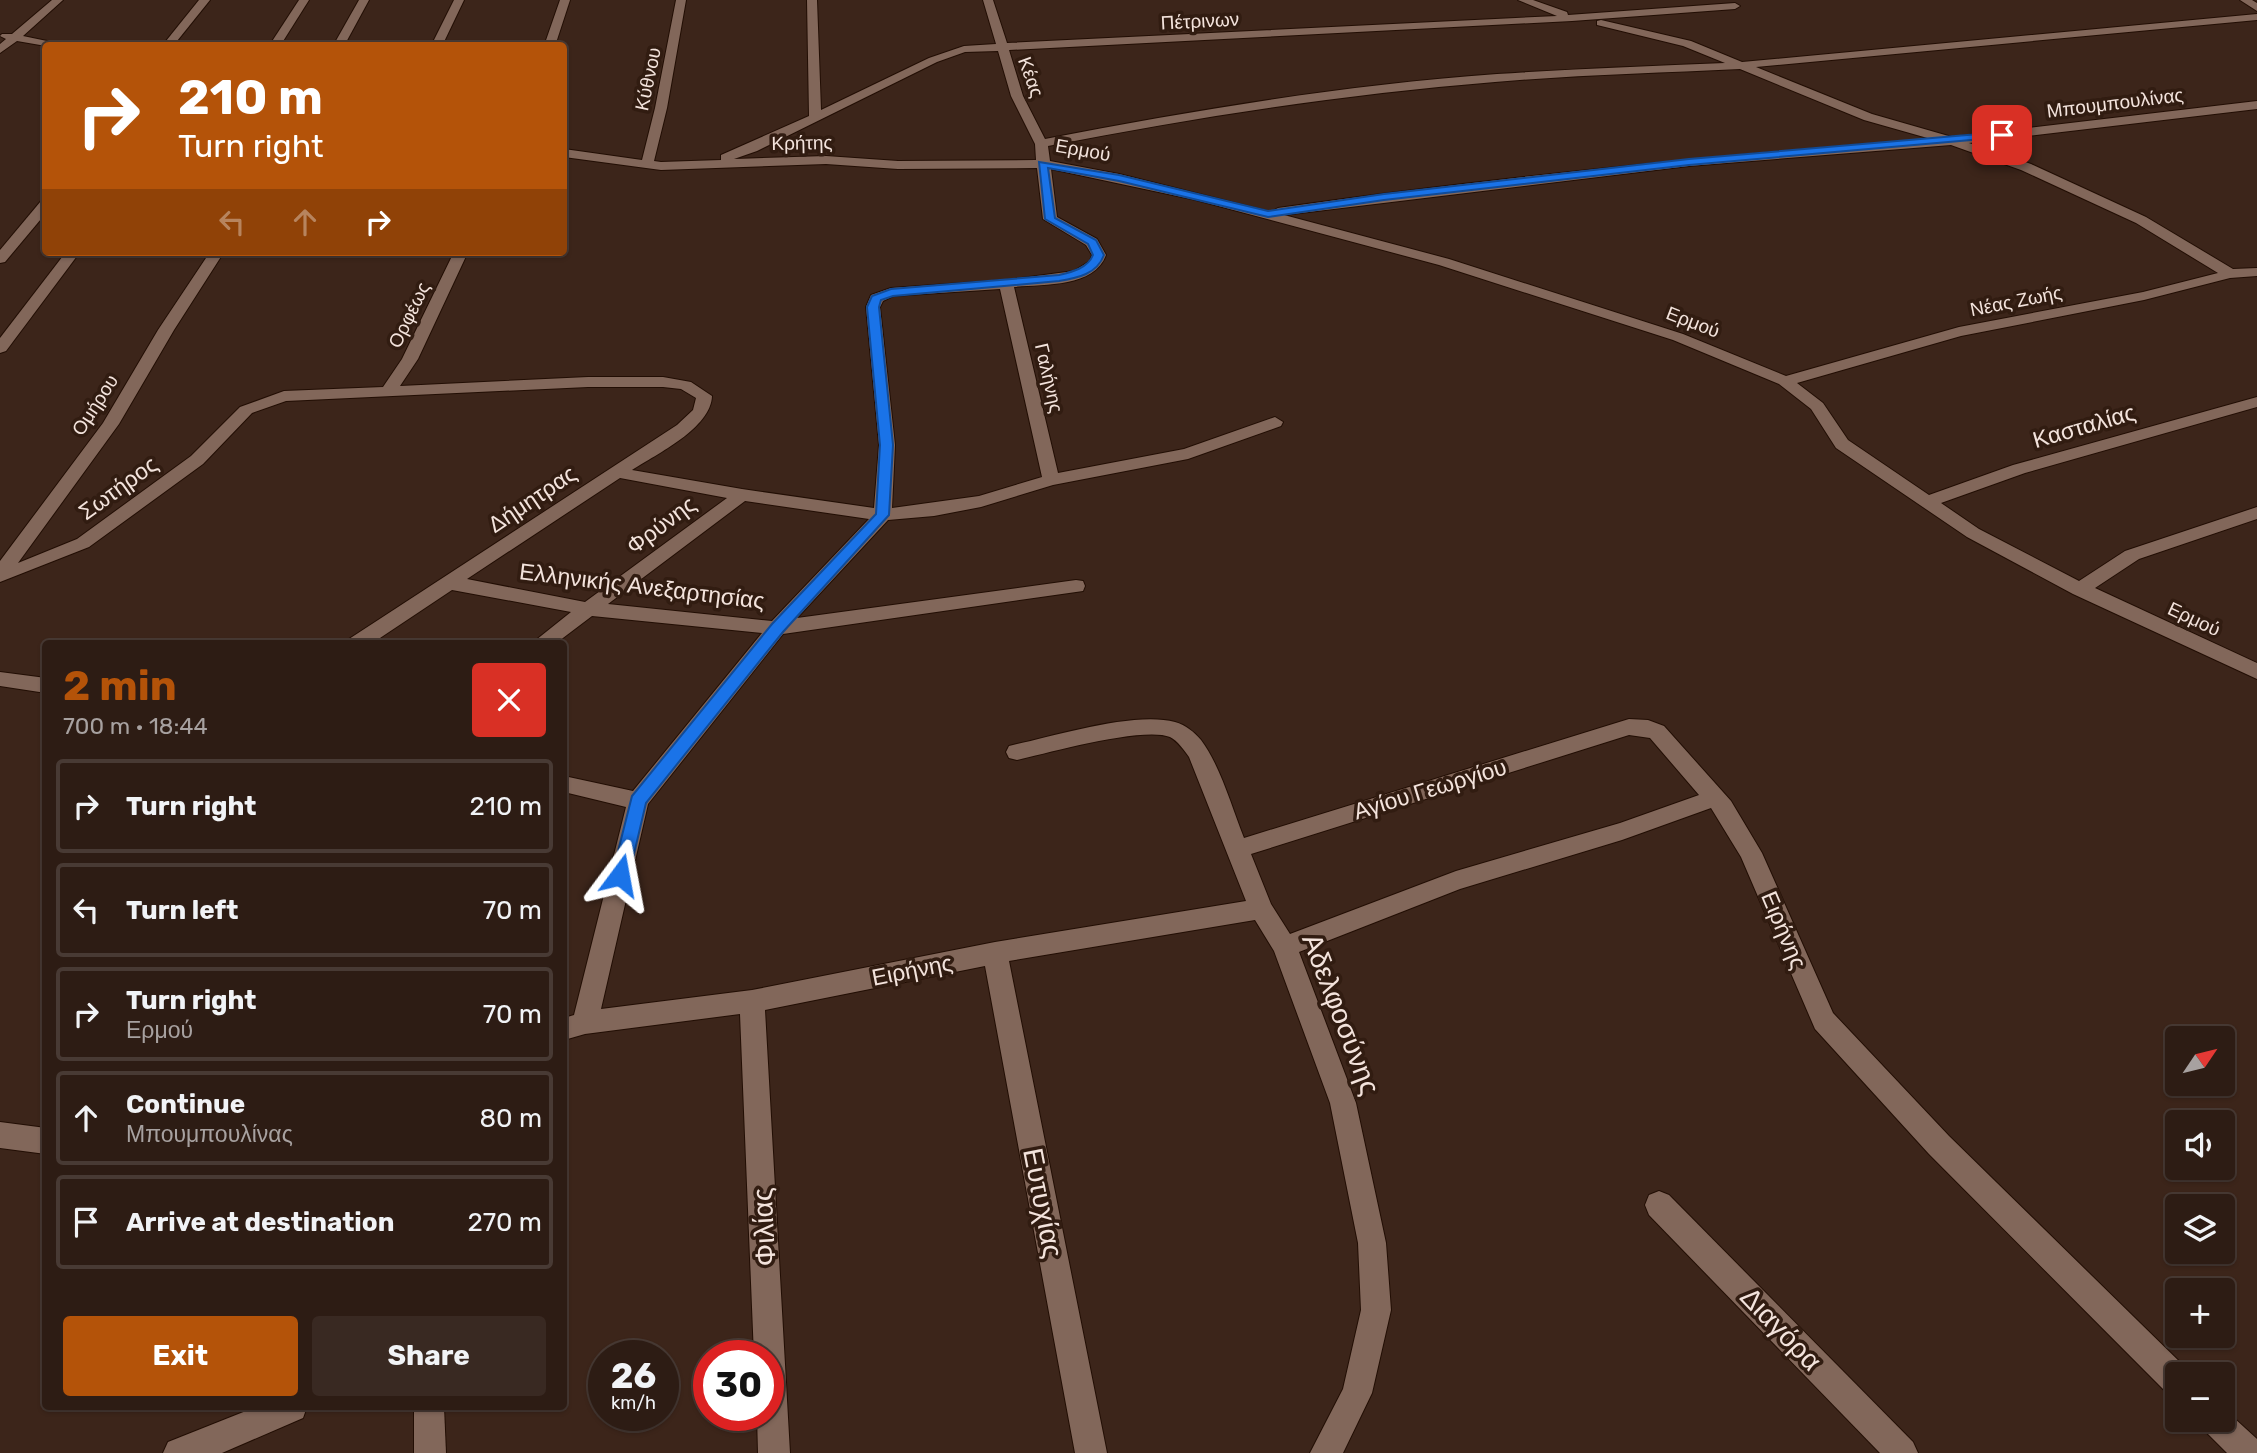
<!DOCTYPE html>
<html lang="en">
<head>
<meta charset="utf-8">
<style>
	:root { --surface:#2d1c14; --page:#392922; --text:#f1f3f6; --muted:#a7a1a0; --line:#483a34; --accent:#b45309 }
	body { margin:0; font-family:Rubik,sans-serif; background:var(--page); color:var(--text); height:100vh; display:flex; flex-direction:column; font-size:26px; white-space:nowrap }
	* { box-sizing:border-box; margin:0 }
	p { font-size:23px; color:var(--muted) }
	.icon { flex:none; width:38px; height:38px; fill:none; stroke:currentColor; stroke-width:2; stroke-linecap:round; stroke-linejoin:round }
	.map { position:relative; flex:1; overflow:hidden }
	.panel { position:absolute; left:42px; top:640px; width:525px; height:770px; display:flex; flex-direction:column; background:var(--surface); border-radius:7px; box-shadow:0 2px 5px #0004,0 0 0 2px var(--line) }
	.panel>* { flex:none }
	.banner { position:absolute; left:42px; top:42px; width:525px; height:214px; border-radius:7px; box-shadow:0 2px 5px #0004,0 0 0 2px var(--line); background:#b45309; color:#fff; overflow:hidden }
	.needle { width:46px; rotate:55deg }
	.buttons { position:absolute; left:2165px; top:1026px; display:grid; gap:14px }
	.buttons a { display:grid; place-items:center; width:70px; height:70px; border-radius:7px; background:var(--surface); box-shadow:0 2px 5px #0004,0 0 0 2px var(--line); font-size:35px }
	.speed { position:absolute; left:588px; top:1340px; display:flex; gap:14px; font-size:35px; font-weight:700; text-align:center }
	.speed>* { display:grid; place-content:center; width:91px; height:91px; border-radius:50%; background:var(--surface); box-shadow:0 2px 5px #0004,0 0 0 2px var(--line); line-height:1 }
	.speed small { font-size:18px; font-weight:400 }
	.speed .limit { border:10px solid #d22; background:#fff; color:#111 }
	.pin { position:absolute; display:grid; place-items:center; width:60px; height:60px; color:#fff; margin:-30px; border-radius:14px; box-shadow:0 4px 10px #0006 }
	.me { position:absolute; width:77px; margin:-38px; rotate:13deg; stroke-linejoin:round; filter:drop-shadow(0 0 5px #0008) }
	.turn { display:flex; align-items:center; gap:24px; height:147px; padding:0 21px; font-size:32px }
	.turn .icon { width:91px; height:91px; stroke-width:2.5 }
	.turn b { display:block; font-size:49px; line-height:60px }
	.lanes { display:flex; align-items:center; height:66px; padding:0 21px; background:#0003; justify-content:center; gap:35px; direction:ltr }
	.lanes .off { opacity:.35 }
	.round { display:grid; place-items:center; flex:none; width:74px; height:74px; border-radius:7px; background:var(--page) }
	.summary { display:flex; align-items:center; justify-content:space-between; height:119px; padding:0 21px }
	h1 { font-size:42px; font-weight:700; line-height:52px; color:var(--accent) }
	.button { display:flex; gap:14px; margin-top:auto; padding:14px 21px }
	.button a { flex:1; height:80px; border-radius:7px; background:var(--accent); color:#fff; font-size:28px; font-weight:700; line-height:80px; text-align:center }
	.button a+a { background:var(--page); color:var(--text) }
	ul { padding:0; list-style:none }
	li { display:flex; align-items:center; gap:21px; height:94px; margin:0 14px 10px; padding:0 7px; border:4px solid var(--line); border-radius:7px }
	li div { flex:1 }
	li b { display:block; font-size:26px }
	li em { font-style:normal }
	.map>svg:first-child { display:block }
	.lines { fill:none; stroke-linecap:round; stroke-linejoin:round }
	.street-casing { stroke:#220e04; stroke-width:2 }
	.street { fill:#82675a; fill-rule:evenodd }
	.route { fill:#1a73e8; stroke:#114b97; stroke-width:2 }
	.labels { text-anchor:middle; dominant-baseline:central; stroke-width:7; stroke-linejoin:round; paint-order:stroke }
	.far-street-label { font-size:19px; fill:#f3e3dc; stroke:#311c11 }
	.street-label { font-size:23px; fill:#f3e3dc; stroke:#311c11 }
	.near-street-label { font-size:28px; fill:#f3e3dc; stroke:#311c11 }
</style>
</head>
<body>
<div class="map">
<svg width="2257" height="1453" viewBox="0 0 2257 1453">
	<rect width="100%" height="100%" fill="#3c251a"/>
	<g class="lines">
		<defs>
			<g id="street">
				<polygon points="52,0 63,0 23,36 71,46 46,46 17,41 0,53 0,44 6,39 0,36 2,34 12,34"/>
				<polygon points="199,0 210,0 173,46 162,46"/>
				<polygon points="299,0 309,0 280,46 269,46"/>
				<polygon points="359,0 369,0 344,46 333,46"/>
				<polygon points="454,0 464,0 442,46 431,46"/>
				<polygon points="560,0 570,0 555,46 544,46"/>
				<path d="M676,0H686L667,108L654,161L661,162L721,160V155L809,116L807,0H817L821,110L929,58L964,46L996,44L983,0H993L1007,43L1557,16L1518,0H1533L1567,12L1568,15L1735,3L1740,6L1735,9L1572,21L1009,50L1023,96L1045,139C1194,110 1345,85 1497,74C1573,69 1649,66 1725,63L1683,46L1597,25V21L1601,20L1691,41L1742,62L2257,14V20L1756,67L1872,114L1952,137L2257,101V109L1969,143L2031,164L2146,217L2233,269L2257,268V276L2230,278L2144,300L1961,336L1797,383L1823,403L1848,440L1929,495L2013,465L2257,397V407L2025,473L1941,503L1979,529L2079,581L2125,551L2257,507V519L2139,559L2095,588L2257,663V679L2073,594L1967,537L1836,448L1811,409L1779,384L1673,340L1439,265L1196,200L1051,169L1057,217L1097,239L1106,255C1094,288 1043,284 1014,287L1058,473L1184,449L1275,417L1283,422L1281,426L1188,459L1053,485L981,507L934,516L888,520L797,618L1076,580L1083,581L1085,586L1083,591L1076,592L783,634L648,804L601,1009L752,990L995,942L1246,901L1189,757C1184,750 1178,741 1170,737C1144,726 1047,753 1017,760L1009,758L1006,752L1009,746L1017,744C1058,735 1136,711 1175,722C1186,725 1194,732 1201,740C1220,765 1232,808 1244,838L1629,719L1648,720L1664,726L1731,801L1762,853L1833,1013L1949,1136L2188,1370L2189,1374H2177V1396L2166,1392L1929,1154L1815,1029L1741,857L1711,808L1622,840L1460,889L1299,952L1356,1103L1386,1243L1391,1310L1372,1393L1343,1453H1310L1343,1389L1361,1310L1358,1243L1330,1103L1274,951L1255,920L1009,961L1107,1453H1075L985,966L765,1010L790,1453H758L757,1416H768V1356H754L740,1014L585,1034L564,1040V1018L574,1015L626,807L564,792V776L633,791L762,633L592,616L555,644H531L571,612L452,590L371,644H346L349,639L677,425L693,410L696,398L681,389L663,387H588L286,401L252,413L203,464L89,547L0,582V561L103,423L158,330L210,252H224L174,330L119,424L18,563L77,539L191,456L240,407L284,391L383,387L402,359L454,252H468L418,359L400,386L588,377H663L691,382L712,396C711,428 657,454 632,470L742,489L874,508L879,445L866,307L871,295L891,288L1006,280L1074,271L1090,261L1092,255L1086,245L1043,219L1037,168L898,169L826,164L661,170L564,157V149L642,160L655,108ZM998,51L1011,96L1035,144L1036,160L898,161L826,156L734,159L757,151L937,62L965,52ZM1740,69L1864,120L1931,139C1713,156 1495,177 1278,208L1271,212L1119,174L1050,161L1048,146C1196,117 1345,94 1495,82C1576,75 1658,73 1740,69ZM1951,145L2021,170L2136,223L2218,273L2143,292L1959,327L1786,376L1683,334L1449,259L1284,215L1689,166ZM1000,289L1042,477L979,496L892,508L895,445L880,307L883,301L893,296ZM620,478L727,498L585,602L467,579ZM745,501L869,519L772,621L608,604ZM1629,735L1650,738L1699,795L1620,823L1456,871L1290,934L1271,904L1251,854Z"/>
				<polygon points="2240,0 2252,0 2257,3 2257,11"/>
				<polygon points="46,200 46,213 5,262 0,263 0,250 41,201"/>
				<polygon points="66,252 80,252 6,351 0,353 0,338"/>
				<polygon points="0,672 46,678 46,693 0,686"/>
				<polygon points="0,1122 46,1128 46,1154 0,1148"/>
				<polygon points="1659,1191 1669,1195 1913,1442 1918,1453 1880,1453 1649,1215 1645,1205 1649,1195"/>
				<polygon points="256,1407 307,1407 303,1418 222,1453 163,1453 168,1442"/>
				<polygon points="414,1407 444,1407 446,1453 414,1453"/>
				<polygon points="2222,1407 2257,1439 2257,1453 2227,1453 2204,1430 2200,1419 2222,1419"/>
			</g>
		</defs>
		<use href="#street" class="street-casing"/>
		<use href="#street" class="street"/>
	</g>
	<path class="route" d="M2002,132L2007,135L2005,137L1689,165L1384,200L1268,217L1119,181L1048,168L1055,218L1096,240L1104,255C1097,274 1078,278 1059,281L893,296L881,300L879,307L893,445L889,515L783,632L646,803L629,875L627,880L620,882L614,880L612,875L632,796L772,624L876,514L880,445L867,307L872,296L891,289L1059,275C1072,272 1088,268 1093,255L1088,244L1045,219L1039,162L1119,175L1268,211L1384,194L1689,159Z"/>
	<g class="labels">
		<g class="far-street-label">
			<text transform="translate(1200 21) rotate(-3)">Πέτρινων</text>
			<text transform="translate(1031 77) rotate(70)">Κέας</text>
			<text transform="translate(648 79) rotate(-78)">Κύθνου</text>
			<text transform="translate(2115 103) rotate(-7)">Μπουμπουλίνας</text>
			<text transform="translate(802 143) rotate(-1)">Κρήτης</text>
			<text transform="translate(1083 150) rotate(10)">Ερμού</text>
			<text transform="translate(2016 301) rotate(-11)">Νέας Ζωής</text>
			<text transform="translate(409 315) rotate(-64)">Ορφέως</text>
			<text transform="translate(1693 322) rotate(21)">Ερμού</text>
			<text transform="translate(1049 378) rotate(77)">Γαλήνης</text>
			<text transform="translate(95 405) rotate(-57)">Ομήρου</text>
			<text transform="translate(2194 619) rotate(25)">Ερμού</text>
		</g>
		<g class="street-label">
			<text transform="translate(2084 426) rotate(-16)">Κασταλίας</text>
			<text transform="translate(118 488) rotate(-36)">Σωτήρος</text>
			<text transform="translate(532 499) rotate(-34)">Δήμητρας</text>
			<text transform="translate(661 525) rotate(-37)">Φρύνης</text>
			<text transform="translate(642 586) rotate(7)">Ελληνικής Ανεξαρτησίας</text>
			<text transform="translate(1430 789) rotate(-17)">Αγίου Γεωργίου</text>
			<text transform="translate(1784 930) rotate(67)">Ειρήνης</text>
			<text transform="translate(912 970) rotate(-11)">Ειρήνης</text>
		</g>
		<g class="near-street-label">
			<text transform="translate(1341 1014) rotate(69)">Αδελφοσύνης</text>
			<text transform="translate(1043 1203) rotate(79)">Ευτυχίας</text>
			<text transform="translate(764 1227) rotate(-93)">Φιλίας</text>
			<text transform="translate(1781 1329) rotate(46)">Διαγόρα</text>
		</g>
	</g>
</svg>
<div class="buttons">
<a><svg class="needle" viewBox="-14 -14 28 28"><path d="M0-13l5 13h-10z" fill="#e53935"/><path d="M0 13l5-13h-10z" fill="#a7a1a0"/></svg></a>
<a><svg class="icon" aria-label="sound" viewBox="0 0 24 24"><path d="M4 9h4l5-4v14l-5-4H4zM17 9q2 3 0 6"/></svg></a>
<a><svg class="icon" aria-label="layers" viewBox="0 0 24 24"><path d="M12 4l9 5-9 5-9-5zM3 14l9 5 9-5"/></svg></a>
<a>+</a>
<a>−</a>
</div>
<div class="speed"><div>26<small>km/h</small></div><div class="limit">30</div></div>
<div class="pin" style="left:2002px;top:135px;background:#d93025"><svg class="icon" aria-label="arrive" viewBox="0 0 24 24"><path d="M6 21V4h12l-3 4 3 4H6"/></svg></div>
<svg class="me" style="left:620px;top:875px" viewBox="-20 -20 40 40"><path d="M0-17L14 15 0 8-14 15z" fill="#1a73e8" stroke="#fff" stroke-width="4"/></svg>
<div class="banner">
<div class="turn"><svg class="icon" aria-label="right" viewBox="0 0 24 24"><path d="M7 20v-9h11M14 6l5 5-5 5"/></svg><div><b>210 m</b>Turn right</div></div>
<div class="lanes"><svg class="icon off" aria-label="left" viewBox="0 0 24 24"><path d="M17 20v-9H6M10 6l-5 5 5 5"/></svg><svg class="icon off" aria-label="ahead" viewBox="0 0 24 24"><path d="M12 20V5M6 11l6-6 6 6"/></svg><svg class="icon" aria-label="right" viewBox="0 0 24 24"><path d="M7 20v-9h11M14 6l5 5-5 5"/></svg></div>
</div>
<section class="panel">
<div class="summary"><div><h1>2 min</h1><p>700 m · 18:44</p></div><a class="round" style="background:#d93025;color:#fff"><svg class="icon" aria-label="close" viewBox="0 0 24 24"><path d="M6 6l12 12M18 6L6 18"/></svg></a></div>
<ul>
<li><svg class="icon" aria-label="right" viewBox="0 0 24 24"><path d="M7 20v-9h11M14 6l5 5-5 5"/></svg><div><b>Turn right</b></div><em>210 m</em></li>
<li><svg class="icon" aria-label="left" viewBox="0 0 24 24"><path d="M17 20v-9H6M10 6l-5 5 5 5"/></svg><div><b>Turn left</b></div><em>70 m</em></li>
<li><svg class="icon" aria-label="right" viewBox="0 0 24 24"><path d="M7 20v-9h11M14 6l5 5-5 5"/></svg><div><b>Turn right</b><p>Ερμού</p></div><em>70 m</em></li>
<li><svg class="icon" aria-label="ahead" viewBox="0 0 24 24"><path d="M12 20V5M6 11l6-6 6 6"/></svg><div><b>Continue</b><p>Μπουμπουλίνας</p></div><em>80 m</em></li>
<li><svg class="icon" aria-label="arrive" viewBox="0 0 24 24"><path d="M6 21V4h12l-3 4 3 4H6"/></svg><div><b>Arrive at destination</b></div><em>270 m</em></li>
</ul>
<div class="button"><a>Exit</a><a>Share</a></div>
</section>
</div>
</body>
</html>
